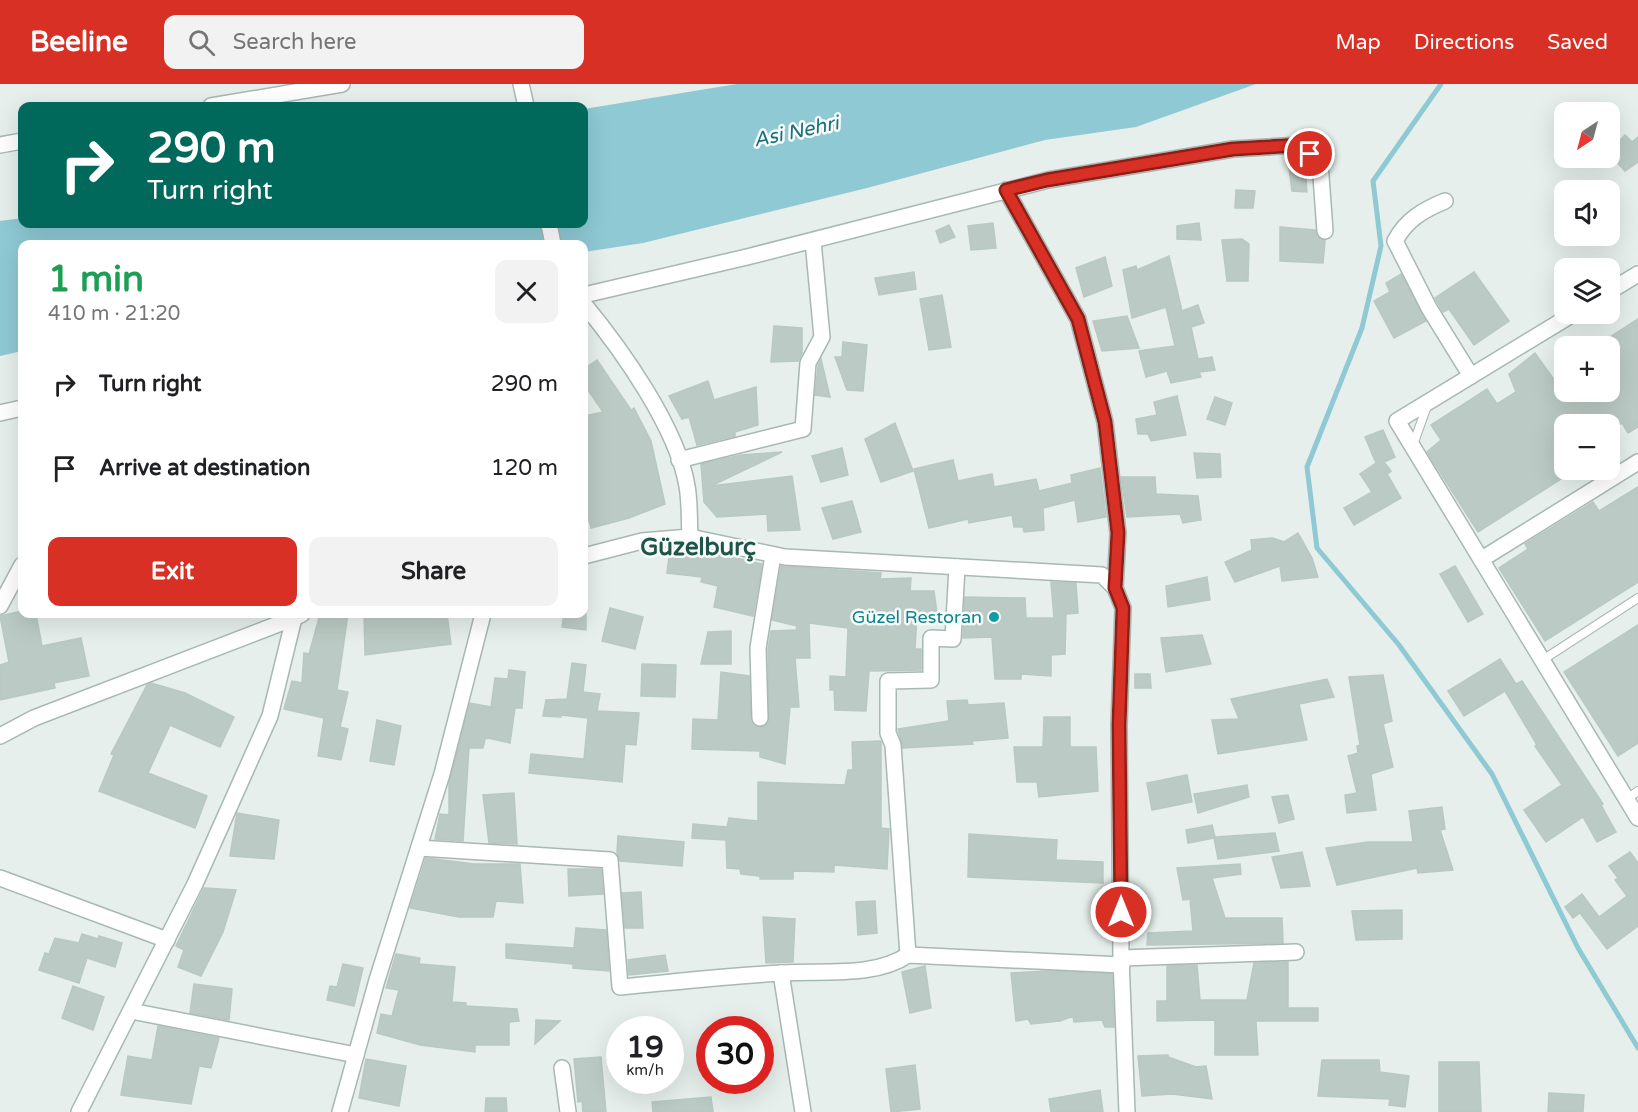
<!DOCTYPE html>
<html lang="en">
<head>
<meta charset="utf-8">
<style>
	:root { --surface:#fff; --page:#f2f2f2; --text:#202124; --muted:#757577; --accent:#d93025 }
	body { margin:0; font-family:"Varela Round",sans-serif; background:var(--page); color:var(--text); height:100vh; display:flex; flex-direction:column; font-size:22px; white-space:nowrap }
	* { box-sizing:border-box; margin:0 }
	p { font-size:20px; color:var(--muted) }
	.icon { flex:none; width:33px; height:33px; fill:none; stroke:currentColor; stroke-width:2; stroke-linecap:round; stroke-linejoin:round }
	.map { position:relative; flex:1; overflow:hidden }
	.panel { position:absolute; left:18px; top:156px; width:570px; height:378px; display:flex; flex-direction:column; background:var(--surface); border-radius:12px; box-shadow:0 6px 24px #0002 }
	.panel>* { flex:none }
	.top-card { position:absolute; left:18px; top:18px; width:570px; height:126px; border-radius:12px; box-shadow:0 6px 24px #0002; background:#00695c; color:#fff; overflow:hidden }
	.needle { width:39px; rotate:216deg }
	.controls { position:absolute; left:1554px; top:18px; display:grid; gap:12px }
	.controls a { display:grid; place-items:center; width:66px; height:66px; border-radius:12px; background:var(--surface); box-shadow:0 6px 24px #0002; font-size:30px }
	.speed { position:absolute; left:606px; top:932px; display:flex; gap:12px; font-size:30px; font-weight:700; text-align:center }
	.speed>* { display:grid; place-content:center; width:78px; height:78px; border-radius:50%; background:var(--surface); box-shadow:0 6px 24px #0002; line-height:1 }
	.speed small { font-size:15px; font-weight:400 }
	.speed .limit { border:9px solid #d22; background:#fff; color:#111 }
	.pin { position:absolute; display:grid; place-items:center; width:51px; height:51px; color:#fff; margin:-26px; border:3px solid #fff; border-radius:50%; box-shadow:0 2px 6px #0007 }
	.me { position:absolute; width:66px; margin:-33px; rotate:0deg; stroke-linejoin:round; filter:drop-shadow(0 0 4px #0008) }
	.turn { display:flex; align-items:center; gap:21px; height:126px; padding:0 30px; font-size:27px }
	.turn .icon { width:78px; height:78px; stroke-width:2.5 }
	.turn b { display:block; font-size:42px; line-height:51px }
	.round { display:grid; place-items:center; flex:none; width:63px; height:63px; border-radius:12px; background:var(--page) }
	.overview { display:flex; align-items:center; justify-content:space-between; height:102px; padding:0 30px }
	h1 { font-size:36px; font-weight:700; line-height:45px; color:#1e9e55 }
	.cta { display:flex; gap:12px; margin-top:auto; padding:12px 30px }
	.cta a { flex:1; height:69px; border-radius:12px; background:var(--accent); color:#fff; font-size:24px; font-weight:700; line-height:69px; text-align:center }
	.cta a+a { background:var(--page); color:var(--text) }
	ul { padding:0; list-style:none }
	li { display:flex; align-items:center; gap:18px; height:84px; padding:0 30px }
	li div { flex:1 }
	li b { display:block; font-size:22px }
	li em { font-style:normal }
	header { display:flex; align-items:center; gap:36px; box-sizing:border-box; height:84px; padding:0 30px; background:var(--accent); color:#fff }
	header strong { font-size:28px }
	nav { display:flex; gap:33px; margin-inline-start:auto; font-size:21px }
	.search { width:420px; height:54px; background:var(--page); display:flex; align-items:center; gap:15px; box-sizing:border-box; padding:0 21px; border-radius:12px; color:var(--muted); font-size:22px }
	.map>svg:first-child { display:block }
	.water { fill:#8ec9d4 }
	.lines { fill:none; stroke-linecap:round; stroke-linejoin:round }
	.stream { stroke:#8ec9d4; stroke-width:5 }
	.building { fill:#bbcac4; stroke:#b8c9c2; stroke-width:1.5 }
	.lane-casing { stroke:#a8b8b2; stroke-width:10 }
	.street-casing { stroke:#a8b8b2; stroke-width:18 }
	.lane { stroke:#fff; stroke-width:8 }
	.street { stroke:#fff; stroke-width:15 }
	.route-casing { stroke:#8d1f18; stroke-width:15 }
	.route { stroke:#d93025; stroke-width:10 }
	.culture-dot { fill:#0f9aa8; stroke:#f7fbf9; stroke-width:2 }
	.labels { text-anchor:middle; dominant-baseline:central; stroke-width:5; stroke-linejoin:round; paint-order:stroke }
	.culture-label { font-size:18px; fill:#0d838f; stroke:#f7fbf9; text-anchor:end }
	.water-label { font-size:20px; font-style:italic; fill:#1c6f80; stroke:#f7fbf9 }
	.district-label { font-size:24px; font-weight:bold; fill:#1f5548; stroke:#f7fbf9 }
</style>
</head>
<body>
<header>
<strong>Beeline</strong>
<div class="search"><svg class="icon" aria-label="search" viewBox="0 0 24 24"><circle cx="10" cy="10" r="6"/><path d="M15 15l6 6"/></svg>Search here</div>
<nav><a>Map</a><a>Directions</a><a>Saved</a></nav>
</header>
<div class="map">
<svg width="1638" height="1028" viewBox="0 0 1638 1028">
	<rect width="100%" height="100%" fill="#e6efeb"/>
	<polygon class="water" points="737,0 1256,0 1136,43 1045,56 867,104 643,159 584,168 584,160 22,160 22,267 0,272 0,137 22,134 22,140 584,140 584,25"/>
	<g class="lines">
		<polyline class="stream" points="1441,0 1373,97 1381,162 1362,244 1307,383 1317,464 1399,561 1492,690 1578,864 1638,964"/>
	</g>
	<g class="building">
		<polygon points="1625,51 1632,58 1638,53 1638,78 1625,87 1610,71 1610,66"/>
		<polygon points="1289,84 1305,84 1307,108 1292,107"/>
		<polygon points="1236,106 1255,107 1253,124 1235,124"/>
		<polygon points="993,139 996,164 971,166 968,142"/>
		<polygon points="1199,139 1201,156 1177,155 1177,142"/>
		<polygon points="949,141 955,153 940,159 936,147"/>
		<polygon points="1280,143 1315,146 1317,153 1325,157 1323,179 1280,177"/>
		<polygon points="1242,155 1249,160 1248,197 1227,197 1222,156"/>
		<polygon points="1169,172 1182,227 1198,221 1204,239 1191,243 1198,275 1212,273 1215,286 1199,288 1201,293 1171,299 1167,287 1146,293 1139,267 1175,262 1166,223 1132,234 1123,186 1136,182 1137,186"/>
		<polygon points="1105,173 1112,202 1084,213 1076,184"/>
		<polygon points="914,188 916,205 879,211 875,194"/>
		<polygon points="1474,188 1509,237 1474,261 1449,225 1443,228 1435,214"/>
		<polygon points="1401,190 1426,237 1394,254 1374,217 1390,208 1386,199"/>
		<polygon points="942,211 951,263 929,266 920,215"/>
		<polygon points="1127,232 1139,264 1102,267 1093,237"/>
		<polygon points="1638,235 1638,343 1628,349 1622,339 1610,347 1610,340 1564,340 1564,393 1478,448 1427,368 1441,356 1431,341 1487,305 1497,320 1516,308 1509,290 1535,269 1563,308 1610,308 1610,253"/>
		<polygon points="774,242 802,244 802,269 798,277 771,278"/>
		<polygon points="843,258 867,261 863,307 847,306 835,273 842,273"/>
		<polygon points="821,275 830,313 815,311 818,282"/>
		<polygon points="597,276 631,326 634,324 651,357 665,420 629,434 591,444 584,418 584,332 603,328 584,300 584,285"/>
		<polygon points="708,297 714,316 756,303 758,341 735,348 735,352 697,361 689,333 682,335 669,312"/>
		<polygon points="1177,312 1186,351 1151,357 1148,350 1138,350 1136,335 1157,331 1154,318"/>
		<polygon points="1215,313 1232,319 1225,341 1207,335"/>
		<polygon points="895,339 913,387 881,398 865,355"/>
		<polygon points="1383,346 1395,373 1384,378 1391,387 1387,390 1401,414 1354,441 1344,424 1372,408 1360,390 1376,379 1365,353"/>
		<polygon points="842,364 848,391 821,398 812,372"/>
		<polygon points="782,368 711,402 792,392 800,446 768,447 767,430 717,433 704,418 701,380 741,371"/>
		<polygon points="1194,369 1220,370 1221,393 1197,394"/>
		<polygon points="953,376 958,397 992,390 994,403 1036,395 1039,407 1072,399 1071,391 1100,384 1106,433 1078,438 1075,416 1043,424 1044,446 1024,448 1023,443 1014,443 1012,431 969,439 968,435 929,444 914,385"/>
		<polygon points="1121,393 1155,393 1156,410 1198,412 1201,436 1183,439 1180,430 1127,433"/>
		<polygon points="1638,403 1638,498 1545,557 1499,484 1528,465 1525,460 1593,418 1599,427"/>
		<polygon points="852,417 861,448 833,455 822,424"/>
		<polygon points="1298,449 1312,474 1318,493 1282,497 1280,482 1235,498 1225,478 1252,466 1251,456 1273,454 1284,458"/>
		<polygon points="689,463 762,480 753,532 714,523 718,502 701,498 702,493 667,489 670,464"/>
		<polygon points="781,482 881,489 880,495 911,494 910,507 934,507 937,529 917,531 915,565 921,565 921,586 869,587 866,627 835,626 834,606 830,606 830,592 846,593 848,544 809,539 810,574 795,574 799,623 790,623 785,680 760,673 760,667 692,665 693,635 718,636 721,588 749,592 751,639 761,644 769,638 768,565 771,547 796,546 797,542 772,536"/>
		<polygon points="1455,482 1483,530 1468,538 1440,490"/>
		<polygon points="1207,493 1210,516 1168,523 1166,502"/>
		<polygon points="1051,498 1076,499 1078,529 1066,530 1065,570 1051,571 1051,592 1021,590 1021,595 995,595 992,553 963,554 965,513 1025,514 1026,534 1054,534"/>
		<polygon points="610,524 643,533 635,565 602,557"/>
		<polygon points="22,527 22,530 36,530 42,562 81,554 89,592 54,599 55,604 0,616 0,581 9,578 0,532"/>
		<polygon points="320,530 348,530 337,606 348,608 340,643 348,645 341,676 318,672 324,634 284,625 292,597 302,599 304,569 309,570"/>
		<polygon points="364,530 447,530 451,560 365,571"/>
		<polygon points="564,530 586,530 586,546 562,543"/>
		<polygon points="1638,541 1638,659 1618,672 1564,588"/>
		<polygon points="731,547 731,580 701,580 708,548"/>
		<polygon points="1202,551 1211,580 1166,588 1161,554"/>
		<polygon points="1500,575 1516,600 1522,597 1603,720 1601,721 1616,748 1597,758 1583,733 1546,758 1524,726 1562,701 1535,662 1537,661 1505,607 1464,632 1448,607"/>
		<polygon points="572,579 586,581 583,608 600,610 597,627 639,629 636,661 625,660 622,698 529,689 531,670 584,675 588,634 561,631 561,633 543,632 546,616 567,615"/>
		<polygon points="642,580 676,581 675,613 641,612"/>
		<polygon points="509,586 525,588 522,624 515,624 510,659 488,654 485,655 483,664 469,664 463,757 435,755 440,730 449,731 449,699 470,619 491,623 495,594 508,595"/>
		<polygon points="1135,590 1150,590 1151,604 1135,604"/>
		<polygon points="1383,591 1392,637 1383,640 1393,683 1371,690 1376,726 1347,729 1345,711 1357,709 1348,672 1358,669 1357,662 1360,661 1349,593"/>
		<polygon points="1327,595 1334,613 1299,620 1307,656 1218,670 1212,636 1239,635 1231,615"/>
		<polygon points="151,599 185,609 234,633 220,663 170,641 148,689 207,712 195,744 99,707 114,671 111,670 147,601"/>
		<polygon points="967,616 968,621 1004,619 1008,654 972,657 973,660 903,664 898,645 949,637 947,617"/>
		<polygon points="1044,633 1070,633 1070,663 1096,663 1098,707 1039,713 1037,698 1017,698 1014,663 1043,663"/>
		<polygon points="377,636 401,642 394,681 370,677"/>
		<polygon points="881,657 881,744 889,745 887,785 834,781 834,788 793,787 793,795 760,795 760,792 741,790 740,785 727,784 726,756 692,754 693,740 727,743 729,734 758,737 758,698 845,701 848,686 853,686 852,658"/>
		<polygon points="1187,691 1192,718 1152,726 1147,699"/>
		<polygon points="1247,701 1249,713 1198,729 1194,710"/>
		<polygon points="514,709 517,760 489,759 483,711"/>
		<polygon points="1288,711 1294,735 1279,739 1272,713"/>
		<polygon points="1442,723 1445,745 1440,746 1453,786 1418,789 1417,784 1337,801 1326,764 1368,758 1413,758 1409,727"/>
		<polygon points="237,729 279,736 274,775 230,772"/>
		<polygon points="1212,741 1215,753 1275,749 1279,767 1218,775 1214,754 1188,759 1186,746"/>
		<polygon points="969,750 1057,756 1056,776 1103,778 1103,799 968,793"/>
		<polygon points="618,752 684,758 682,782 620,777 617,769"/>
		<polygon points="1302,768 1310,802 1281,804 1272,773"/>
		<polygon points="1630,768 1638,779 1638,842 1607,865 1580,829 1573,834 1565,823 1582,810 1599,833 1627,812 1615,796 1618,794 1609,782"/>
		<polygon points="426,774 474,780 520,780 523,819 496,817 493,833 459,833 410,824"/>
		<polygon points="1240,780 1241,790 1212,794 1225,834 1282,834 1283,859 1147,861 1148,849 1193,847 1190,815 1183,816 1177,784"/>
		<polygon points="568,785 601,785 603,810 569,812"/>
		<polygon points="204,804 236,806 223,848 201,892 178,883 184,866 176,862"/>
		<polygon points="641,808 643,844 625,844 622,809"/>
		<polygon points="875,817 877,849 858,851 856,818"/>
		<polygon points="1402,826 1402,855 1356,856 1352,827"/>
		<polygon points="763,833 795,835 793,878 766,879"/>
		<polygon points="576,844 606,846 609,887 573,884 573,880 506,874 506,860 574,864"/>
		<polygon points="82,850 98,855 99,852 122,859 115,883 87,874 79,899 39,886 45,869 49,870 55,854 79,859"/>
		<polygon points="396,870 420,874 419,880 455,883 452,918 466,919 466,922 517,925 519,937 509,938 509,961 475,961 475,968 420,961 377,949 381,930 392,932 399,906 386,904"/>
		<polygon points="665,871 668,887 629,891 628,876"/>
		<polygon points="1288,878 1288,924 1318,924 1318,937 1256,937 1258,971 1215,971 1215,936 1157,937 1157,917 1167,917 1167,882 1197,881 1200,916 1247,916 1254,879"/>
		<polygon points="343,880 363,884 354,922 327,916 330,902 337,903"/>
		<polygon points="925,882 931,924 910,929 902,888"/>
		<polygon points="1046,887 1112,890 1114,943 1105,943 1102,936 1074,938 1073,932 1060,937 1031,940 1028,935 1016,937 1011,889"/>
		<polygon points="194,900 232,905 229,936 190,929"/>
		<polygon points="73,902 104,913 93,946 62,934"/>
		<polygon points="536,936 560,937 535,960"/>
		<polygon points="158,942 219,954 211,984 199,982 191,1020 121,1011 128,972 152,976"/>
		<polygon points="1168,971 1168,973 1196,983 1206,982 1212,1015 1172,1010 1142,1012 1138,972"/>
		<polygon points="601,973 606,1028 583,1028 582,1017 578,1018 574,975"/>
		<polygon points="366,975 406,982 399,1022 359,1014"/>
		<polygon points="1322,976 1379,976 1380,988 1409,992 1405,1023 1389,1021 1390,1015 1318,1012"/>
		<polygon points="1439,978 1479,978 1481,1028 1439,1028"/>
		<polygon points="915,981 920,1025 891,1028 886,985"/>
		<polygon points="1100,1006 1103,1028 1051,1028 1049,1015"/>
		<polygon points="1549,1009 1584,1011 1583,1028 1548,1028"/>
		<polygon points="711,1013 713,1028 653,1028 652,1018"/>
		<polygon points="486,1014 506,1014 507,1028 485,1028"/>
	</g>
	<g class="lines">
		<defs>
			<g id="lane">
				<polyline points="1413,361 1427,322"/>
				<polyline points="1541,577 1638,514"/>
				<polyline points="1627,715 1638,707"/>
			</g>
			<g id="street">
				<polyline points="521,0 526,22"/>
				<polyline points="211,22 342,0"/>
				<polyline points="0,61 22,57"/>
				<polyline points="1006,106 1078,235 1105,338 1118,449 1115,504"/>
				<path d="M1445,117C1423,126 1406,136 1395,157L1429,224L1471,292"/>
				<polyline points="549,140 553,160"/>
				<polyline points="1610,207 1638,190"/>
				<polyline points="584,211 747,173 1048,96 1233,65 1300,61 1320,79 1325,147"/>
				<path d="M584,220C621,265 677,343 687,402C690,419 689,436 690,453"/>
				<polyline points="1573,230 1397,337 1638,734"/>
				<polyline points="0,329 22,324"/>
				<polyline points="679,376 803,345 808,279 822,253 813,157"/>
				<polyline points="584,472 642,457 690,453 785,473 1102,491 1115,504 1123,524 1119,641 1121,874 1127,1028"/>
				<polyline points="1482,475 1638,378"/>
				<polyline points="0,522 22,481"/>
				<polyline points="760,634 758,564 773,471"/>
				<polyline points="0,652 34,634 294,534"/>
				<path d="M419,764L610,776L620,903C674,898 728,892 782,889C822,886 874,894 908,871L1122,881"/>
				<polyline points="0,794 167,856"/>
				<polyline points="908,871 893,661 888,649 888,597 931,596 931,554 953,555 957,483"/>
				<polyline points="1121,874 1296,868"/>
				<polyline points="781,889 803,1028"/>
				<polyline points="131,927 356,971"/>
				<polyline points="562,984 568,1028"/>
				<polyline points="79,1028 195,800 270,632 294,534 302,530"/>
				<polyline points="340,1028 377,896 442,690 483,530"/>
			</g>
		</defs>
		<use href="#lane" class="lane-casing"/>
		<use href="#street" class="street-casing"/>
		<use href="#lane" class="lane"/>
		<use href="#street" class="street"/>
	</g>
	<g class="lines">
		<defs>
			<polyline id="route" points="1121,828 1119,641 1123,524 1115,504 1118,449 1105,338 1078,235 1006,106 1047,96 1233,65 1300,61 1310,70"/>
		</defs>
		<use href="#route" class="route-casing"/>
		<use href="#route" class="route"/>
	</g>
	<circle class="culture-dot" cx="994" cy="533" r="6"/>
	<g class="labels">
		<g class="culture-label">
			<text x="982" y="533">Güzel Restoran</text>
		</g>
		<g class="water-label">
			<text transform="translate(796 48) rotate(-12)">Asi Nehri</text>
		</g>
		<g class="district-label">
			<text x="698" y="463">Güzelburç</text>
		</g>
	</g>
</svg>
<div class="controls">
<a><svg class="needle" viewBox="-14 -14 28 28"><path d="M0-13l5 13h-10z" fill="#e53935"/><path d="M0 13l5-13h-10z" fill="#757577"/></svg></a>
<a><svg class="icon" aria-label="sound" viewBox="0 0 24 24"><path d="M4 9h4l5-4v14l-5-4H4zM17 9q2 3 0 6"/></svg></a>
<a><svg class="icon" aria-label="layers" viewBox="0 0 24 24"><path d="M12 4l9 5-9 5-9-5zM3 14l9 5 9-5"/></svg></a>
<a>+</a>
<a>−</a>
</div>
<div class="speed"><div>19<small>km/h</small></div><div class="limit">30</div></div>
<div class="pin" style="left:1310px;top:70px;background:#d93025"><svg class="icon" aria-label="arrive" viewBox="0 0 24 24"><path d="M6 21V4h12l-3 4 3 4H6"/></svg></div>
<svg class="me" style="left:1121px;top:828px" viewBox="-20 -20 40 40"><circle r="17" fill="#d93025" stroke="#fff" stroke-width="3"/><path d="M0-11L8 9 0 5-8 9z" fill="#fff"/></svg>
<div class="top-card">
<div class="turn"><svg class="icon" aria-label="right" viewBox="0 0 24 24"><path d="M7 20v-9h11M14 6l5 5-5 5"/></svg><div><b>290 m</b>Turn right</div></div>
</div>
<section class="panel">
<div class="overview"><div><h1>1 min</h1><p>410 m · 21:20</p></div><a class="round"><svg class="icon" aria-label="close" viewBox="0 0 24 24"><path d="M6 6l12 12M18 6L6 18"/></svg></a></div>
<ul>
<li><svg class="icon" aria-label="right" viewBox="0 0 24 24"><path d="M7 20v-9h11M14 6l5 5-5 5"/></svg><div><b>Turn right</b></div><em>290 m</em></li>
<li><svg class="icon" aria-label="arrive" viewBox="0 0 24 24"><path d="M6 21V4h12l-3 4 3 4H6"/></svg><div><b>Arrive at destination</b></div><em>120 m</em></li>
</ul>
<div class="cta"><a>Exit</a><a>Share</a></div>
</section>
</div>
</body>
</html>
